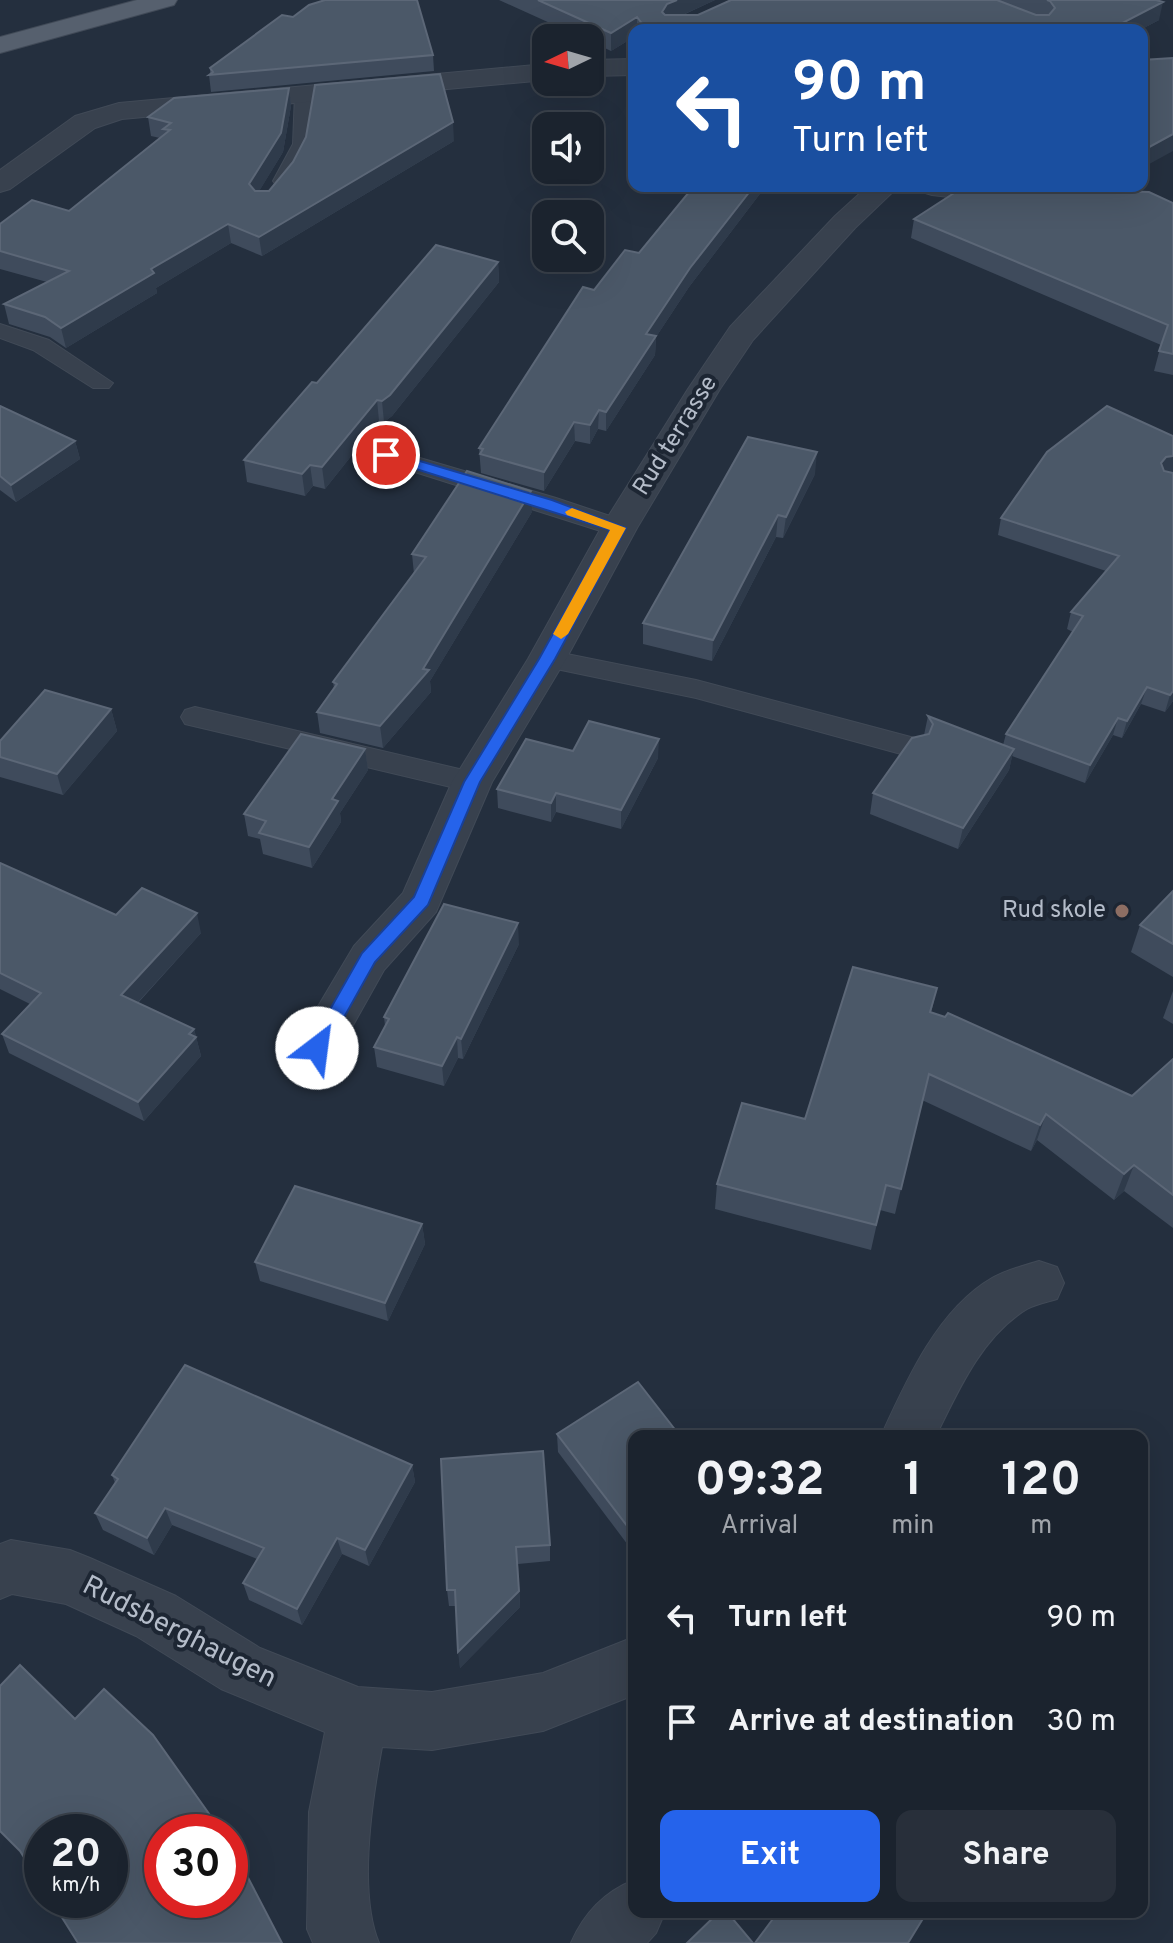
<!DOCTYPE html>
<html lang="en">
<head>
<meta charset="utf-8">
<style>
	:root { --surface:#1b232e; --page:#282f3a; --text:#f1f3f6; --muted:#a0a4aa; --line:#39404a; --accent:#2563eb }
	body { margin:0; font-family:Overpass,sans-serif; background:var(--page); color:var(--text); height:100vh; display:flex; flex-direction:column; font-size:30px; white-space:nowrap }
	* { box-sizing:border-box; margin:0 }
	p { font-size:26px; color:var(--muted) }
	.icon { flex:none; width:44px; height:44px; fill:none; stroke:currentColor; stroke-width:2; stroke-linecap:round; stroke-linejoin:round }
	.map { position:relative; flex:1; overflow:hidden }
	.side { position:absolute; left:628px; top:1430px; width:520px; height:488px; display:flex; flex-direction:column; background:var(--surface); border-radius:16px; box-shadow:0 8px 32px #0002,0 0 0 2px var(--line) }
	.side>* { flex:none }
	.guide { position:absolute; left:628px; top:24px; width:520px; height:168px; border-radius:16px; box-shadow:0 8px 32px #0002,0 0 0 2px var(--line); background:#1a4fa0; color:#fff; overflow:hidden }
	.needle { width:52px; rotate:265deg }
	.tools { position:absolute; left:532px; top:24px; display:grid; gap:16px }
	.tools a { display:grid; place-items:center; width:72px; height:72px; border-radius:16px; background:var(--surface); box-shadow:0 8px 32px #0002,0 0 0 2px var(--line); font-size:40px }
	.speed { position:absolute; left:24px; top:1814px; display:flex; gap:16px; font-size:40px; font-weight:700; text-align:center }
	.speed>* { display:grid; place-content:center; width:104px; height:104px; border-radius:50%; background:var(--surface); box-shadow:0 8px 32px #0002,0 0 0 2px var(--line); line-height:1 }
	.speed small { font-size:20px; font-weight:400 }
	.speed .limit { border:12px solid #d22; background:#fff; color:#111 }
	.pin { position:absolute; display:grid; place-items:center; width:68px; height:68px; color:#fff; margin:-34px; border:4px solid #fff; border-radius:50%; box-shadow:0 2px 8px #0007 }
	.me { position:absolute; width:88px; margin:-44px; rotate:30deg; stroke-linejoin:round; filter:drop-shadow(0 0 6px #0008) }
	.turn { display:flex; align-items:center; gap:28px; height:168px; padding:0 32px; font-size:36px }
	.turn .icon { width:104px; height:104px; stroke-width:2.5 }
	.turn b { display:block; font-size:56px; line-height:68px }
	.eta { display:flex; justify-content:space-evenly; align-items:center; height:136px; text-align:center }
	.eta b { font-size:48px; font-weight:700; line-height:56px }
	.button { display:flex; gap:16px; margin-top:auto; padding:16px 32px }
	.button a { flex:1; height:92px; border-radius:16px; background:var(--accent); color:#fff; font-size:32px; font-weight:700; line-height:92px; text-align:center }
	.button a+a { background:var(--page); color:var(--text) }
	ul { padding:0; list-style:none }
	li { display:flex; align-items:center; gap:24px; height:104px; padding:0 32px }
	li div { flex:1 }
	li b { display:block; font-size:30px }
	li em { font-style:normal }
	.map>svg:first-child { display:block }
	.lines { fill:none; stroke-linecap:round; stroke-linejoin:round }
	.lane-casing { stroke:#414a57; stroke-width:2 }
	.street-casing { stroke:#414a57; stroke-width:2 }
	.primary-casing { stroke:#414a57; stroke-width:2 }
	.lane { fill:#38414e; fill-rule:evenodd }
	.street { fill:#38414e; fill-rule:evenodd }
	.primary { fill:#56606e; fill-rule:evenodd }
	.wall { fill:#3f4b5c }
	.shaded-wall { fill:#2f3b4b }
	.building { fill:#4b5868; stroke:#5c6777; stroke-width:2 }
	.route { fill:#2563eb; stroke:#184099; stroke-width:2 }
	.slow { fill:#f59e0b }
	.education-dot { fill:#8d6e63; stroke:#1d2633; stroke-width:3 }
	.labels { text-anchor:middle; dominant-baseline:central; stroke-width:8; stroke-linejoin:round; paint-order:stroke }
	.street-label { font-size:24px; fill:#b4bcc9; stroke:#1d2633 }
	.poi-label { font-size:24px; fill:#b4bcc9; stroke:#1d2633; text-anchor:end }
	.near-street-label { font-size:28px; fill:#b4bcc9; stroke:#1d2633 }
</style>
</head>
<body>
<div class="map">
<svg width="1173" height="1943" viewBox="0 0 1173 1943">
	<rect width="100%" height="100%" fill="#242f3e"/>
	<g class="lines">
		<defs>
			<g id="lane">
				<polygon points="305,88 315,94 313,144 290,185 276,185 273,181 293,144 295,94"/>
				<polygon points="0,324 49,340 113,383 109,388 93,388 33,350 0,338"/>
				<polygon points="386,448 556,498 628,522 632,528 628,534 610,534 377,460 374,455 377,450"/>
				<polygon points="547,650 696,680 922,740 926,747 922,754 912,757 696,698 537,665 533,659 537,653"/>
				<polygon points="195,707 472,772 482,775 487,782 482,789 472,792 185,724 181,717 185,710"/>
			</g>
			<g id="street">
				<polygon points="634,59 634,75 590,76 590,60"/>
				<polygon points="546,64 546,80 122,119 95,128 10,189 0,192 0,170 75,116 119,103"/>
				<polygon points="868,186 899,186 855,228 753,340 720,389 637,528 566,659 492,782 436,912 384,970 333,1061 317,1066 301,1061 294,1048 301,1035 354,946 403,893 452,782 528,659 601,528 688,389 730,327 835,216"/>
				<polygon points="918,186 1005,186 1027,190 1031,196 1027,202 1017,205 932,195 922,192"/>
				<path d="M1039,1261L1057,1267L1064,1283L1057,1299C1047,1302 1036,1304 1027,1309C982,1336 958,1391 936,1436H881C906,1381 938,1309 992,1278C1006,1270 1023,1266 1039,1261Z"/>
				<path d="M11,1540L70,1550L90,1558L176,1596L260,1648L358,1687L432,1692L543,1673L634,1637V1695L543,1731L432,1750L382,1747C372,1800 358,1893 379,1943H313L307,1929L309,1812L325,1732L221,1689L136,1636L66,1604L12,1594L0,1599V1544Z"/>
				<path d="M634,1880V1912H665L656,1933L647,1943H571C584,1913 604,1892 634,1880Z"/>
			</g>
			<polygon id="primary" points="137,0 177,0 174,5 0,53 0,37"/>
		</defs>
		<use href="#lane" class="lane-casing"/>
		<use href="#street" class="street-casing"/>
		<use href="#primary" class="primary-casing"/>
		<use href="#lane" class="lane"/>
		<use href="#street" class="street"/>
		<use href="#primary" class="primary"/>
	</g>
	<g class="wall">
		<polygon points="499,0 715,0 683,15 698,15 731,0 1156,0 1159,20 1140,30 634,30 634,37 611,51 590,41 590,38 583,38"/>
		<polygon points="433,55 434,71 211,92 209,75 210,74 210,68"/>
		<polygon points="289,88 291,106 283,152 259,191 269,191 454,141 262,256 231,243 156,288 157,293 66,348 50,337 9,324 4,304 47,282 0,269 0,224 69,211 160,138 151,136 148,117"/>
		<polygon points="694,186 766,186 689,287 656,337 655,355 606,431 598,429 590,444 575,441 544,491 481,473 479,448 594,290 639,253"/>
		<polygon points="1173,203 1173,375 1154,371 1161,345 911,238 914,219"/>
		<polygon points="498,262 499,282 392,416 384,422 379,421 325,489 313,486 305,496 247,482 244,460 317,383"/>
		<polygon points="0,406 75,441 80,459 16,502 0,490"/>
		<polygon points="1173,436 1173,472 1171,472 1173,473 1173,701 1165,712 1141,704 1122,738 1113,735 1085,783 1012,756 1009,770 958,849 870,814 873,793 924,735 928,716 1003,745 1006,734 1073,632 1067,629 1071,612 1106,571 998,535 1001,518"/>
		<polygon points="815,474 783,538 776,537 712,661 643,644 643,623"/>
		<polygon points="532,512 430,681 431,692 383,748 320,733 317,712 334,688 333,682 414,574 412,554"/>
		<polygon points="111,709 117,731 63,795 0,777 0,741"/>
		<polygon points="365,749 368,770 340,813 341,822 312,868 263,854 260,839 248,836 244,814"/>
		<polygon points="573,751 658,758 621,829 556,812 551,822 498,808 497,789"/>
		<polygon points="0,863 116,915 201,933 138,1003 194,1029 201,1056 144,1121 9,1053 2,1034 30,1004 0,989"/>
		<polygon points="1173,891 1173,977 1131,952 1140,925"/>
		<polygon points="519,944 463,1059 458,1058 444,1086 377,1067 374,1047 385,1026 384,1017"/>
		<polygon points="937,988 931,1013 1132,1096 1173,1059 1173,1228 1124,1191 1114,1200 1037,1140 1031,1151 922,1100 895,1214 880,1210 871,1250 715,1209 717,1184 805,1119"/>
		<polygon points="1173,991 1173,1024 1163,1018"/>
		<polygon points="422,1224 425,1244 388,1321 260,1281 255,1262"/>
		<polygon points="557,1434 634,1436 634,1553 558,1452"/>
		<polygon points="441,1459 550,1545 550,1561 518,1564 520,1607 460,1668 456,1606 449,1606 447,1590"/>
		<polygon points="412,1465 415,1482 369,1566 342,1554 302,1625 249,1600 243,1583 257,1559 172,1525 154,1555 103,1530 95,1513 115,1483 112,1475"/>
	</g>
	<g class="shaded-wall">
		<polygon points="677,0 715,0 667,22 662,12 667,4"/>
		<polygon points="1163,2 1159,20 1140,30 1109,30"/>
		<polygon points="637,17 637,30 634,30 634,37 611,51 611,33"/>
		<polygon points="289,88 291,106 283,152 252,203 249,184"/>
		<polygon points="453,122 454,141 262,256 259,237"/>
		<polygon points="1173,134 1173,151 1142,168 1142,151"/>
		<polygon points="754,186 766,186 689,287 656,337 655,355 606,431 606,412 646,334 690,268"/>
		<polygon points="228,224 231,243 156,288 157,293 66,348 61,328 151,269"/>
		<polygon points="498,262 499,282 392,416 384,422 382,401"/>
		<polygon points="377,400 379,421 325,489 322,467"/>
		<polygon points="599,410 598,429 590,444 590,425"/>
		<polygon points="574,422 575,441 544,491 544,472"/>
		<polygon points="75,441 80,459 16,502 11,485"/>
		<polygon points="817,452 815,474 783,538 786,517"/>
		<polygon points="1173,456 1173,472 1161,474 1161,463 1166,457"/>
		<polygon points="310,465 313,486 305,496 302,474"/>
		<polygon points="531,491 532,512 430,681 431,692 383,748 380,726 423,669"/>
		<polygon points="778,515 776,537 712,661 713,640"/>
		<polygon points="1147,687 1141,704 1122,738 1127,721"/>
		<polygon points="1173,691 1173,701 1165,712 1170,695"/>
		<polygon points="111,709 117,731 63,795 57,774"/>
		<polygon points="1118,718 1113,735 1085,783 1090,765"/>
		<polygon points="659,739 658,758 621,829 621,810"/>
		<polygon points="365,749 368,770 340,813 341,822 312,868 309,847 332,799"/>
		<polygon points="1014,749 1009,770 958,849 963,828"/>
		<polygon points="556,793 556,812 551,822 551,803"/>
		<polygon points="197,913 201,933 127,1014 121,995"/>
		<polygon points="518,923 519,944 463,1059 461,1039"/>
		<polygon points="194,1029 201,1056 144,1121 138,1102"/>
		<polygon points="457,1037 458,1058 444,1086 442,1066"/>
		<polygon points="1046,1114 1037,1140 1031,1151 1040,1125"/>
		<polygon points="1134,1165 1124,1191 1114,1200 1124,1174"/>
		<polygon points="422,1224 425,1244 388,1321 385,1303"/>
		<polygon points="412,1465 415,1482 369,1566 365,1550"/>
		<polygon points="165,1508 172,1525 154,1555 147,1538"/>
		<polygon points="337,1538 342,1554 302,1625 297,1609"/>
		<polygon points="519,1591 520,1607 460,1668 458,1652"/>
	</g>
	<g class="building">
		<polygon points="325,0 417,0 433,55 209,75 213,72 210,68 282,15 293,17 309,5"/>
		<polygon points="538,0 677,0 667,4 662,12 665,15 698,15 731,0 997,0 1036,15 1049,15 1055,8 1050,1 1047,0 1156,0 1163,2 1109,30 647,30 637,17 611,33"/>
		<polygon points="1173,58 1173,134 1142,151 1142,60"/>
		<polygon points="440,74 453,122 259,237 228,224 151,269 154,273 61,328 45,317 4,304 69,271 0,251 0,224 32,200 69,211 170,130 163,129 171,123 148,117 174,98 289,88 281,133 249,184 255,191 269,191 293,162 306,137 315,85"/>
		<polygon points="694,186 754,186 690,268 646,334 656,336 606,412 599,410 590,425 574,422 544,472 480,454 483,449 479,448 583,287 594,290 625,250 639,253"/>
		<polygon points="965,186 1149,192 1173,203 1173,354 1159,351 1168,325 914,219"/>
		<polygon points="436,245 498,262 390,395 382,401 377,400 322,467 310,465 302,474 244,460 312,382 317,383"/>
		<polygon points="0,406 75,441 11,485 0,476"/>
		<polygon points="1107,406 1173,436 1173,456 1166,457 1161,463 1164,471 1173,473 1173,691 1170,695 1147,687 1127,721 1118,718 1090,765 1006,734 1083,616 1071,612 1119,556 1001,518 1047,452"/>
		<polygon points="748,437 817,452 786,517 778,515 713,640 643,623"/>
		<polygon points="467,471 531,491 423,669 429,670 380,726 317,712 337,684 333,682 426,557 412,554"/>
		<polygon points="45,690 111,709 57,774 0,757 0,741"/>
		<polygon points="928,716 1014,749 963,828 873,793 912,738 929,734 933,724"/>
		<polygon points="589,721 659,739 621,810 556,793 551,803 497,789 526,739 573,751"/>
		<polygon points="301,734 365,749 332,799 338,801 309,847 259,833 266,821 244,814"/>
		<polygon points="0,863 116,915 142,888 197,913 121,995 194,1029 189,1034 196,1037 138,1102 2,1034 41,993 0,973"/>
		<polygon points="1173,891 1173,944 1140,925"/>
		<polygon points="444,904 518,923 461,1039 457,1037 442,1066 374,1047 389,1019 384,1017"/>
		<polygon points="853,967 937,988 930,1012 945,1017 948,1013 1132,1096 1173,1059 1173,1195 1134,1165 1124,1174 1046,1114 1040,1125 929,1074 901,1189 886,1185 876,1225 717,1184 742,1103 805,1119"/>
		<polygon points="295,1186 422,1224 385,1303 255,1262"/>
		<polygon points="185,1365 412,1465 365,1550 337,1538 297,1609 243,1583 264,1548 165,1508 147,1538 95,1513 118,1479 112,1475"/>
		<polygon points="638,1382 680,1436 634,1436 634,1535 557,1434"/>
		<polygon points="543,1451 550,1545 516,1547 519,1591 458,1652 455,1590 447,1590 441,1459"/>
		<polygon points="20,1665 75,1719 104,1689 153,1735 222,1832 162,1832 162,1900 230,1900 230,1843 282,1943 78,1943 51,1900 110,1900 110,1832 42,1832 42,1886 20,1851 0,1831 0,1686"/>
		<polygon points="719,1912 727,1912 753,1943 687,1943"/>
		<polygon points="778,1912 927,1912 908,1943 755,1943"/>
	</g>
	<polygon class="route" points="386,451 552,500 626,528 555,659 480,782 428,905 375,962 324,1053 311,1053 308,1048 311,1043 362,953 414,897 464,782 539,659 610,530 381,458 381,452"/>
	<polygon class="slow" points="572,508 626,528 568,634 561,639 553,634 610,530 567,515 565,512"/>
	<circle class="education-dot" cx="1122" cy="911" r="8"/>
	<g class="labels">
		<g class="street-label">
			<text transform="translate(676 436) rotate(-58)">Rud terrasse</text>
		</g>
		<g class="poi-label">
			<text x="1106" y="911">Rud skole</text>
		</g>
		<g class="near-street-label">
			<text transform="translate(179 1633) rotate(27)">Rudsberghaugen</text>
		</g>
	</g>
</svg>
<div class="tools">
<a><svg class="needle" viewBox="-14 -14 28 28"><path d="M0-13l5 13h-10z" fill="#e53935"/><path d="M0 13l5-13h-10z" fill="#a0a4aa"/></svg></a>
<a><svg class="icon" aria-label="sound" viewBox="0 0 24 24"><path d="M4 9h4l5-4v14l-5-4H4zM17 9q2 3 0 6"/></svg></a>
<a><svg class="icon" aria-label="search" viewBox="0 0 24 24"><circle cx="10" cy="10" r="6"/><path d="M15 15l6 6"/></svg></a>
</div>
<div class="speed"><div>20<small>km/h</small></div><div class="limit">30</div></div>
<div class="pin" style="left:386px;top:455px;background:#d93025"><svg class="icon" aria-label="arrive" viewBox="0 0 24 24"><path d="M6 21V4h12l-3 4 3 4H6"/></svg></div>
<svg class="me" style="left:317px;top:1048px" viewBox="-20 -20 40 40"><circle r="19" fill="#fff"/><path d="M0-13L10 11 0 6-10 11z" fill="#2563eb"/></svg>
<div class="guide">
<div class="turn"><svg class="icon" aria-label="left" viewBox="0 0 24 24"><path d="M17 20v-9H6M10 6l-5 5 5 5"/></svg><div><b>90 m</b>Turn left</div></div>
</div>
<section class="side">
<div class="eta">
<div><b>09:32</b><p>Arrival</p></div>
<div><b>1</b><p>min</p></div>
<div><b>120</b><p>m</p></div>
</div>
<ul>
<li><svg class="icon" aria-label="left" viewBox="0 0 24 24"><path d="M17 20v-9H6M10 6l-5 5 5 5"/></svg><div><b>Turn left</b></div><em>90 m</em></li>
<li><svg class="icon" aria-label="arrive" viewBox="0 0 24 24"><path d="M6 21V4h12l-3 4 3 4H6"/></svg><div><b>Arrive at destination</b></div><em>30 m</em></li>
</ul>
<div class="button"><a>Exit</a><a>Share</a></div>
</section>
</div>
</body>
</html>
